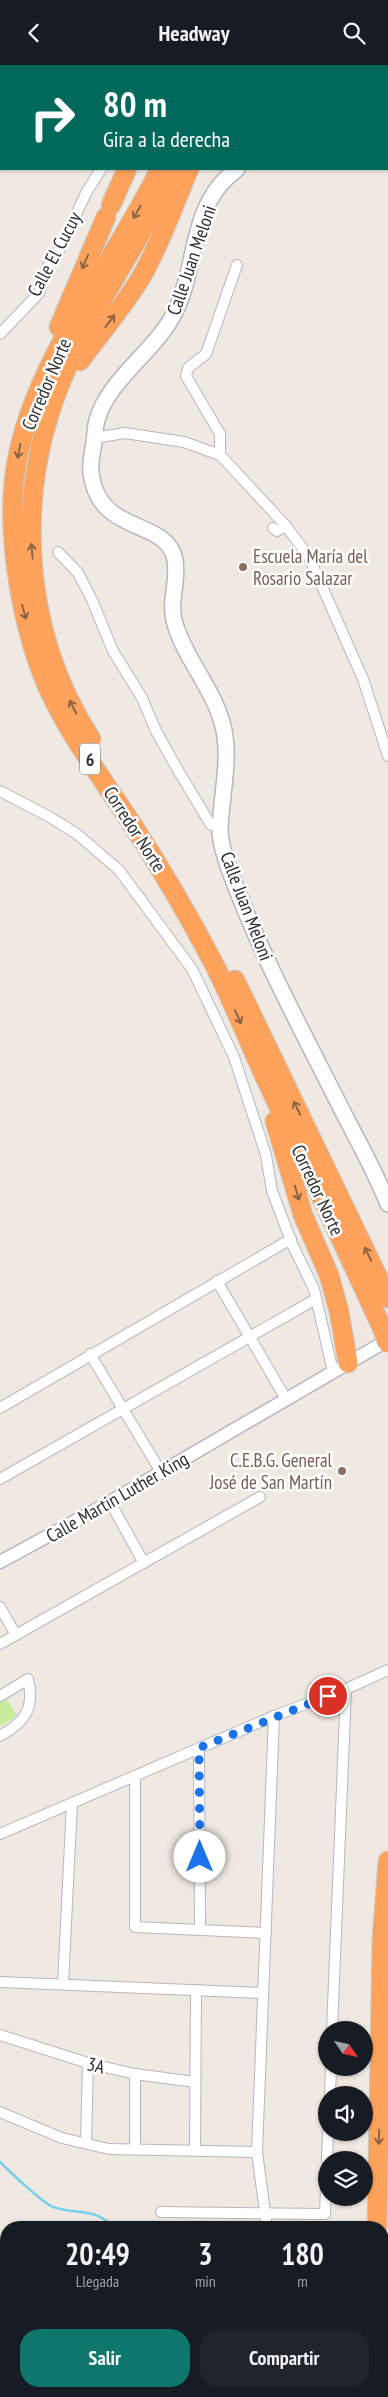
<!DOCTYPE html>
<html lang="es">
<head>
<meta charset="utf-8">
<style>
	:root { --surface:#171b24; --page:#20242c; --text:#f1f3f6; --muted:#9ea1a6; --accent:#0f766e }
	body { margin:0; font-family:"PT Sans Narrow",sans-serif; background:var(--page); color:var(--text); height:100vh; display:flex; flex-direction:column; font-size:19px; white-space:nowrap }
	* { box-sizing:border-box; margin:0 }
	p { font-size:16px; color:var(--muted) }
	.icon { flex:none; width:28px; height:28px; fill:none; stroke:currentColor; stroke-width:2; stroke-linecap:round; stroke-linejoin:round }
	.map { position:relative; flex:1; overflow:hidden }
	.sheet { position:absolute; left:0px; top:2156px; width:389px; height:176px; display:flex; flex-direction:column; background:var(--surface); border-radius:20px 20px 0 0; box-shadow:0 1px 4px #0004 }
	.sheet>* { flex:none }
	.guide { position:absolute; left:0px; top:0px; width:389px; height:105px; box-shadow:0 1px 4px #0004; background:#00695c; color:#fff; overflow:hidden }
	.needle { width:32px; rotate:124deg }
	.buttons { position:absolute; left:318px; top:1956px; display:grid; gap:10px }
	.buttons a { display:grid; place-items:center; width:55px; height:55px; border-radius:50%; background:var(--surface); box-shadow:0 1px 4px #0004; font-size:25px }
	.pin { position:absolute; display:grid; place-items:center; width:42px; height:42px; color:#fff; margin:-21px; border:2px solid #fff; border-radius:50%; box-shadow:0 1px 5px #0007 }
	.me { position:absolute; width:55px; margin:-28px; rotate:0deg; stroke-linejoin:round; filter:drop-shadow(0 0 4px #0008) }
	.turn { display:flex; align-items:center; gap:18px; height:105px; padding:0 20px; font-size:22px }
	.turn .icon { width:65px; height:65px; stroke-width:2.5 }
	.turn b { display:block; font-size:35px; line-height:42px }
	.eta { display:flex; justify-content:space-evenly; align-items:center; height:85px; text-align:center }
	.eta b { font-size:30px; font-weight:600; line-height:35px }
	.button { display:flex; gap:10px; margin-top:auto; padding:10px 20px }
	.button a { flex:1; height:58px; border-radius:20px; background:var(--accent); color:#fff; font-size:20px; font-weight:600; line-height:58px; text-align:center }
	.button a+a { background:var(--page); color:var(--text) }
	header { display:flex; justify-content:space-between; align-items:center; height:65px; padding:0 20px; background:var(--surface); font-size:22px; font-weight:600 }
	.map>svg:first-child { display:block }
	.pitch { fill:#c9ec9a }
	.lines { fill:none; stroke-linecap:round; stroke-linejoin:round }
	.stream { stroke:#75cff0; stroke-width:2.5 }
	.minor-casing { stroke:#b4b7c1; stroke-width:12 }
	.tertiary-casing { stroke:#b4b7c1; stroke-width:15 }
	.secondary-casing { stroke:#b4b7c1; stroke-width:18 }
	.motorway-casing { stroke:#c9c9c9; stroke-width:21 }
	.minor { stroke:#fff; stroke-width:10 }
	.tertiary { stroke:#fff; stroke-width:12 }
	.secondary { stroke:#fff; stroke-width:15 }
	.motorway { stroke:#ffa35c; stroke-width:19 }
	.motorway-bridge-casing { stroke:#c9c9c9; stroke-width:21; stroke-linecap:butt }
	.motorway-bridge { stroke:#ffa35c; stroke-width:19 }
	.oneway { stroke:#8c6343 }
	.route { stroke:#1a73e8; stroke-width:9; stroke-dasharray:0 16.2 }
	.education-dot { fill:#8d6e63; stroke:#fff; stroke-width:2 }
	.labels { text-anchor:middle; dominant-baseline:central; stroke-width:5; stroke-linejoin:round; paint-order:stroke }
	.shield { fill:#fff; stroke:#6d6d6d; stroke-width:1 }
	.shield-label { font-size:18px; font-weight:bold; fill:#2e2e2e }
	.street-label { font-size:19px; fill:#2e2e2e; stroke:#fff }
	.education-label { font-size:19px; fill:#785e54; stroke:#fff; text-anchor:start }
</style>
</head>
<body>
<header><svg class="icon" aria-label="back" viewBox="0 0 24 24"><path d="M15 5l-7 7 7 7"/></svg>Headway<svg class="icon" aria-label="search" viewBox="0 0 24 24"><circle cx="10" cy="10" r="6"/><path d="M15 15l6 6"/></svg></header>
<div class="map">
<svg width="388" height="2332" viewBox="0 0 388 2332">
	<rect width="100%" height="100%" fill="#efe9e1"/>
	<polygon class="pitch" points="7,1633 17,1651 0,1661 0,1636"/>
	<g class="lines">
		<g class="stream">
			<path d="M0,2097C10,2107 41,2136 51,2141C70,2150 97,2142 113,2162"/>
			<polyline points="114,2326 117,2332"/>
		</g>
		<defs>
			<g id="minor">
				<polyline points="0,269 39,228 49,199 61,182 86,128 101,104"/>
				<polyline points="94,373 125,368 184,377 220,390 235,406 286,461 309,492 363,614 388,691"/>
				<polyline points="220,390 220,369 186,311 188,303 206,289 237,200"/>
				<polyline points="273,463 277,466 286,461"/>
				<polyline points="58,487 78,508 92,535 113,586 142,633 156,666 179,707 211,760 221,759"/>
				<polyline points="0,726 48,751 77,769 119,805 192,904 234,992 266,1090 272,1126 293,1181 314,1224 333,1307"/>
				<polyline points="217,1216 286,1334"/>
				<polyline points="90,1289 161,1407"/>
				<polyline points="0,1343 291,1174"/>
				<polyline points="0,1414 316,1234"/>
				<polyline points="110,1437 144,1498"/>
				<polyline points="0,1542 16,1570"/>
				<polyline points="0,1579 260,1432"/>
				<path d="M0,1631L28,1614C35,1643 25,1657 0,1671"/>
				<polyline points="199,1683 200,1865"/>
				<polyline points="135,1711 135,1862 266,1868"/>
				<polyline points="0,1769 274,1651 346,1624 388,1605"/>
				<polyline points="0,1917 263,1928"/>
				<polyline points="63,1919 72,1738"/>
				<polyline points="332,1965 346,1624"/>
				<polyline points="0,1970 88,1998 135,2009 195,2017"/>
				<polyline points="135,2009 135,2084"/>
				<polyline points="330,2030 331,2002"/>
				<polyline points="0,2047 62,2073 109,2084 257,2087"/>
				<polyline points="86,2078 88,1998"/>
				<polyline points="195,2085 196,1925"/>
				<polyline points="327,2095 328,2068"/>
				<polyline points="161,2147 325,2149 326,2122"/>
				<polyline points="267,2162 257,2087 274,1651"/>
				<polyline points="0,2294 6,2326"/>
				<polyline points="270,2332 270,2326"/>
			</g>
			<polyline id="tertiary" points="0,1497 110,1437 388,1275"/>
			<path id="secondary" d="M237,104C231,109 225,114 220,120C191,155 195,207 175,247C156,286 109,313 97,355C95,362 95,371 94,378C92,388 90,398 91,408C99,472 167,452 175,495C179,516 168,538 175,559C187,599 219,629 225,671C229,703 221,733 220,765C220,778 225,792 229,804C260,889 304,969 344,1049C359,1078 376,1108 388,1139"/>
			<g id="motorway">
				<polyline points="235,0 236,1"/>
				<polyline points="165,1 165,0"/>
				<polyline points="190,1 190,0"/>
				<polyline points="205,1 205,0"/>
				<polyline points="343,1 344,0"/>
				<path d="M160,104C113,201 24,308 14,417C8,481 23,567 49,625C70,671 102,713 130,756C161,803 189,851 215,901C233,937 248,975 265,1012C304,1096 344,1179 382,1263"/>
				<polyline points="111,140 127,104"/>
				<polyline points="59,262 106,152"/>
				<path d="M80,296C101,267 125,240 143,209C162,175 174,139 189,104"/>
				<path d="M91,674C18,560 13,417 70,296C101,229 144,170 175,104"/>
				<polyline points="235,915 388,1233"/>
				<polyline points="275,1056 303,1150 329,1210 339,1246 348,1298"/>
				<polyline points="377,2162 382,1875 388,1796"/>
				<polyline points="374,2332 374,2326"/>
			</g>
		</defs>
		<use href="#minor" class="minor-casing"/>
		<use href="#tertiary" class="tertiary-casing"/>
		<use href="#secondary" class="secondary-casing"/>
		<use href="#motorway" class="motorway-casing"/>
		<use href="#minor" class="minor"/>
		<use href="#tertiary" class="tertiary"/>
		<use href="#secondary" class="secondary"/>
		<use href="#motorway" class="motorway"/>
		<defs>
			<polyline id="motorway-bridge" points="382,1263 388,1278"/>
		</defs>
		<use href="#motorway-bridge" class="motorway-bridge-casing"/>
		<use href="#motorway-bridge" class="motorway-bridge"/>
	</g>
	<defs><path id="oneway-shaft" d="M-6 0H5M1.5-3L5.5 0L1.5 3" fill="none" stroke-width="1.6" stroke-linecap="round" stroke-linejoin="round" transform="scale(1.25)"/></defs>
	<g class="oneway">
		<use href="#oneway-shaft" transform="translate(137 147) rotate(120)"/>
		<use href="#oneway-shaft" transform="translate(85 197) rotate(114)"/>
		<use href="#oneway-shaft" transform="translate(110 256) rotate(-52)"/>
		<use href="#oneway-shaft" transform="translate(19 386) rotate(101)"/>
		<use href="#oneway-shaft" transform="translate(32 486) rotate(-95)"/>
		<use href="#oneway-shaft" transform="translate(24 547) rotate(75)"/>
		<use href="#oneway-shaft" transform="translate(73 642) rotate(-117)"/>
		<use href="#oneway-shaft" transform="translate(238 952) rotate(66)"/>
		<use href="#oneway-shaft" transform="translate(297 1043) rotate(-116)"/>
		<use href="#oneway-shaft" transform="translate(297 1128) rotate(74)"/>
		<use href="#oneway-shaft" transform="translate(368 1189) rotate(-116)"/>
		<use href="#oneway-shaft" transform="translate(379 2072) rotate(91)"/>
	</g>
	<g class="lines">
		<polyline class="route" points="200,1792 199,1683 328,1631"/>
	</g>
	<g class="education-dot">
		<circle cx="243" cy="502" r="5"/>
		<circle cx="342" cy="1406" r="5"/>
	</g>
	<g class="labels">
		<rect class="shield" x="80" y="678.5" width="20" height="31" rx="4"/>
		<g class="shield-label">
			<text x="90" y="694">6</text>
		</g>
		<g class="street-label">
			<text transform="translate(54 189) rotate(-62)">Calle El Cucuy</text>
			<text transform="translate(191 195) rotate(-71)">Calle Juan Meloni</text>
			<text transform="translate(46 319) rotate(-67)">Corredor Norte</text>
			<text transform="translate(135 764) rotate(57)">Corredor Norte</text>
			<text transform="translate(247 841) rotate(69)">Calle Juan Meloni</text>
			<text transform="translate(318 1125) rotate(65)">Corredor Norte</text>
			<text transform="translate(117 1432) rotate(-30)">Calle Martin Luther King</text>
			<text transform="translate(96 2000) rotate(14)">3A</text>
		</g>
		<g class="education-label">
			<text x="253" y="491">Escuela María del<tspan x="253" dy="22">Rosario Salazar</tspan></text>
			<text x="332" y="1395" text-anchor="end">C.E.B.G. General<tspan x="332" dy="22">José de San Martín</tspan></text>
		</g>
	</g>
</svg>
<div class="buttons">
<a><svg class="needle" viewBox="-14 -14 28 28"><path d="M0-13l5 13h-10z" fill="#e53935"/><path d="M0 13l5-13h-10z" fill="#9ea1a6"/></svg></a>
<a><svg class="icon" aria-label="sound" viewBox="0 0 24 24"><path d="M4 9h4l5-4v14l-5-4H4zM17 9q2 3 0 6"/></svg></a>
<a><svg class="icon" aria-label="layers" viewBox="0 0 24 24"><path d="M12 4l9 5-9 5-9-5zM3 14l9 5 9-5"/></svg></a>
</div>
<div class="pin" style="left:328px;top:1631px;background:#d93025"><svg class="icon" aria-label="arrive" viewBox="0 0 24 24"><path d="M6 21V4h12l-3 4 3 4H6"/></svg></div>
<svg class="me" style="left:200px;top:1792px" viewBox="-20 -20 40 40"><circle r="19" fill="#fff"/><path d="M0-13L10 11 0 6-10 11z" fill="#1a73e8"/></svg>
<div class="guide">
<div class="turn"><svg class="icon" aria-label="right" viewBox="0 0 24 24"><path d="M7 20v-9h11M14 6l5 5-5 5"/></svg><div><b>80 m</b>Gira a la derecha</div></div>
</div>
<section class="sheet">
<div class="eta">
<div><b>20:49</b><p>Llegada</p></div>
<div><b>3</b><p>min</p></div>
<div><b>180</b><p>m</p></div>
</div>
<div class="button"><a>Salir</a><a>Compartir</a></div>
</section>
</div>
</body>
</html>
